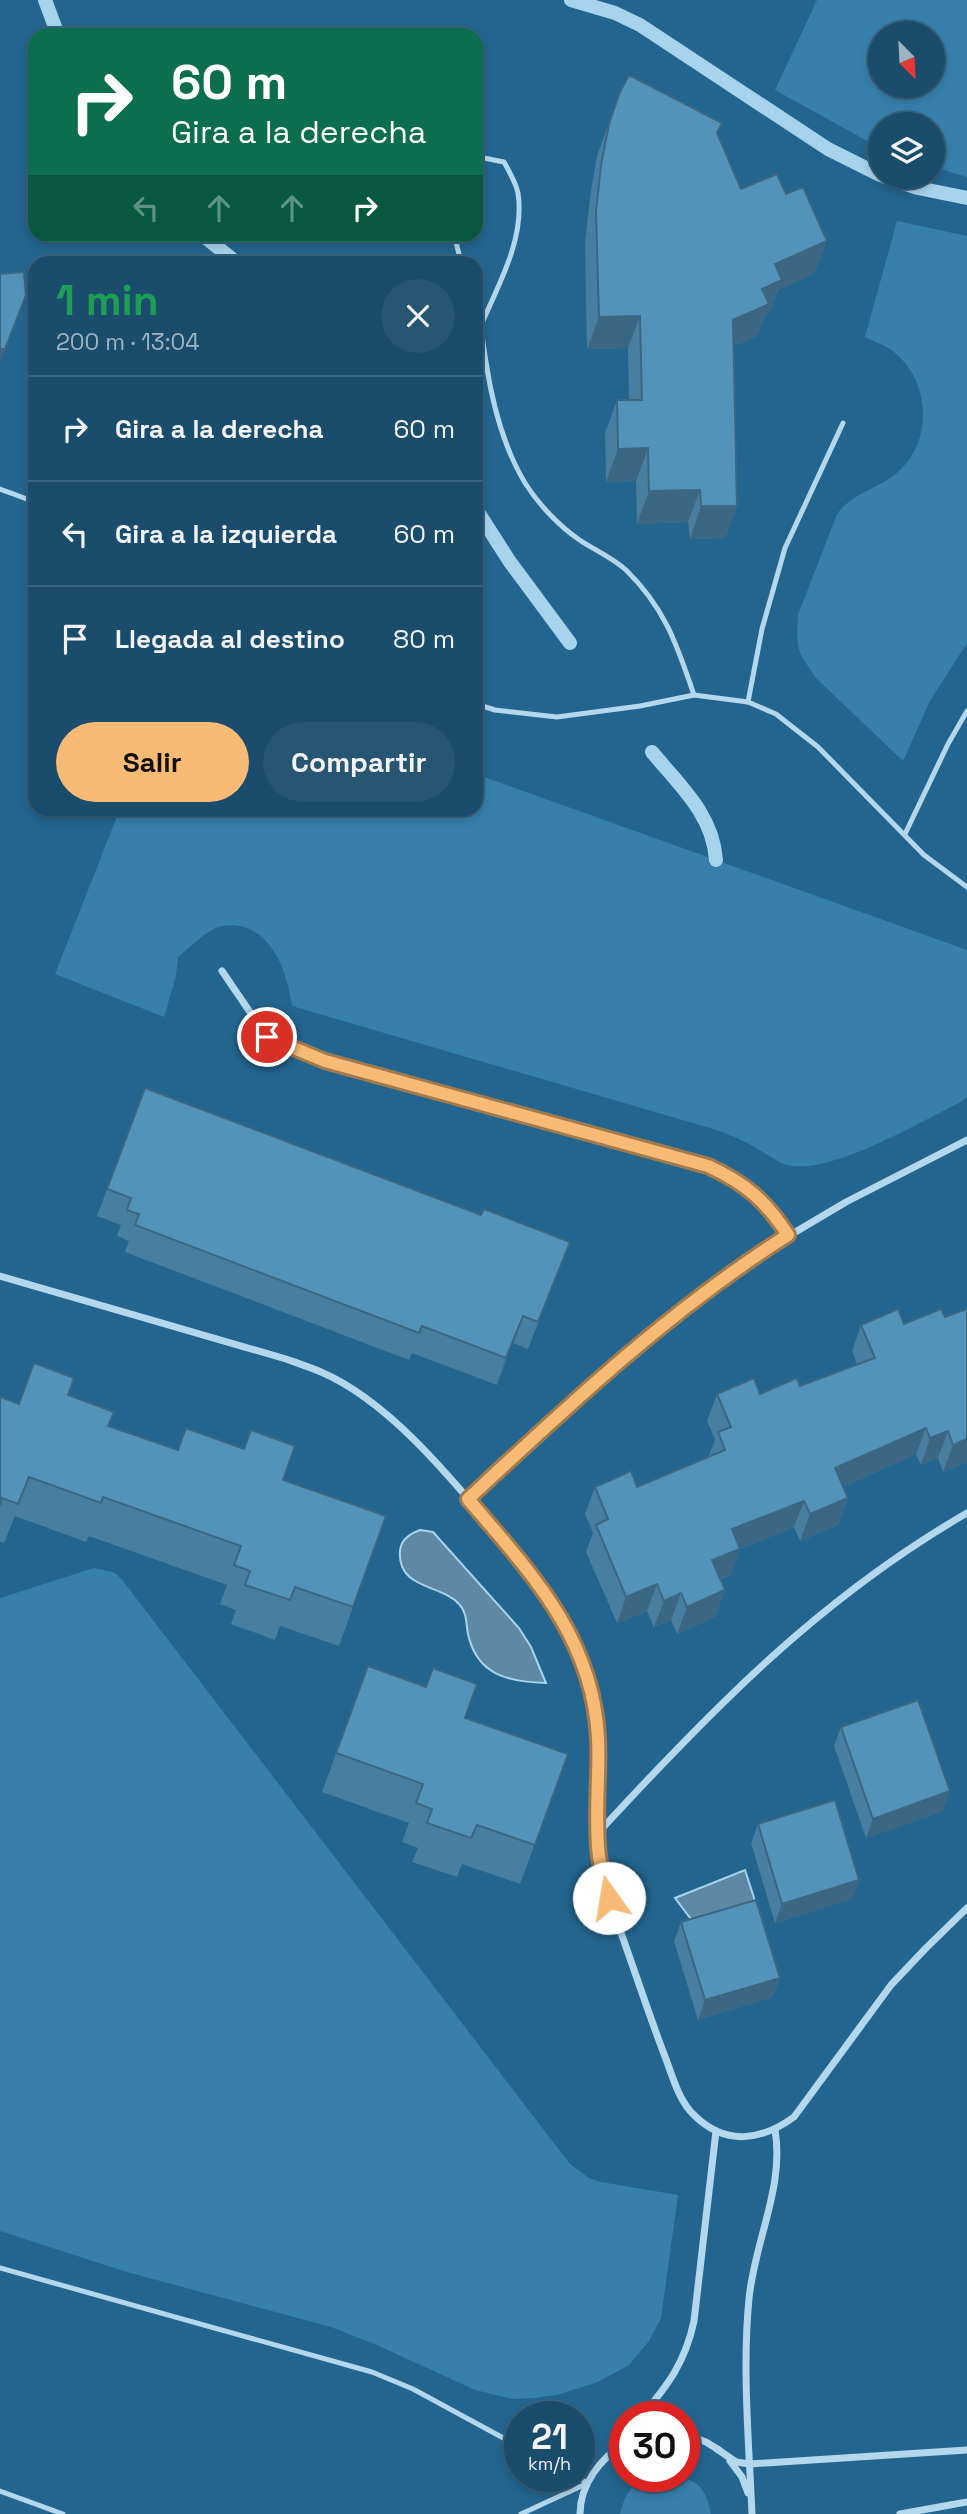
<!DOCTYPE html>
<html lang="es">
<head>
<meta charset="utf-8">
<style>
	:root { --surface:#1a4c6b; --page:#275673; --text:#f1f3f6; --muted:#9fb4c1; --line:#38637e; --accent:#f7bb76 }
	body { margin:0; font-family:"Space Grotesk",sans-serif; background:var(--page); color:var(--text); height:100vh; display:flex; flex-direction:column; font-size:26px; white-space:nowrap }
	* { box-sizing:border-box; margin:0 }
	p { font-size:23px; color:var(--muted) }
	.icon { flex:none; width:38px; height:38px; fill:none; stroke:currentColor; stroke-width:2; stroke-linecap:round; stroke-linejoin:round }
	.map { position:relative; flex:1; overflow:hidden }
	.panel { position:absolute; left:28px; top:256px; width:455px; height:560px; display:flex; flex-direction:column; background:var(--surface); border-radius:21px; box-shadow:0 4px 10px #0003,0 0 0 2px var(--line) }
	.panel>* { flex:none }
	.banner { position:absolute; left:28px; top:28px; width:455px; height:214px; border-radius:21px; box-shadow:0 4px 10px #0003,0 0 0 2px var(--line); background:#0b6e4f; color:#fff; overflow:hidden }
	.needle { width:46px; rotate:156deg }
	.buttons { position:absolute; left:868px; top:21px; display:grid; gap:14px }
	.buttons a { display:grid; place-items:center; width:77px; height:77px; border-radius:50%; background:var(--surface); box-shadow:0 4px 10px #0003,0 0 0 2px var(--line); font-size:35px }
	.speed { position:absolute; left:504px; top:2401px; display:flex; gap:14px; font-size:35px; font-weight:700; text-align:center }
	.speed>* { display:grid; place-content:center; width:91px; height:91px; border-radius:50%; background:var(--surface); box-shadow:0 4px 10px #0003,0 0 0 2px var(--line); line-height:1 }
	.speed small { font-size:18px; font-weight:400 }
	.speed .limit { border:10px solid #d22; background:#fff; color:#111 }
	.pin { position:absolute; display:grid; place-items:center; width:60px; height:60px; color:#fff; margin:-30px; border:4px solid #fff; border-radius:50%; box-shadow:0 2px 7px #0007 }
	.me { position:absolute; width:77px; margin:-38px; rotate:347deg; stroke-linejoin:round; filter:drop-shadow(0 0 5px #0008) }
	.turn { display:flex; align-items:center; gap:24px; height:147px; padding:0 28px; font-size:32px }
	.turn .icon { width:91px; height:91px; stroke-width:2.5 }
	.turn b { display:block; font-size:49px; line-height:60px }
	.lanes { display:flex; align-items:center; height:66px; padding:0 28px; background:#0003; justify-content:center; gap:35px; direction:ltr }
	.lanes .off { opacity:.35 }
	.round { display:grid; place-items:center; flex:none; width:74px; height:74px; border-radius:37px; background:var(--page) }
	.head { display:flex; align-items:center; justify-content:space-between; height:119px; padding:0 28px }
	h1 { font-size:42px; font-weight:600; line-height:52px; color:#1e9e55 }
	.cta { display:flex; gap:14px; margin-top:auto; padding:14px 28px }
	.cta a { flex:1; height:80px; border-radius:42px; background:var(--accent); color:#111; font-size:28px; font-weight:600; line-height:80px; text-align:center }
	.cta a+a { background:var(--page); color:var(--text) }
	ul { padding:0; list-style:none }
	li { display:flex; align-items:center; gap:21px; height:105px; padding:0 28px; border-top:2px solid var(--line) }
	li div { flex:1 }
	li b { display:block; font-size:26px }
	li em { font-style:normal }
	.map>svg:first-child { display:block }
	.green { fill:#3780ac; fill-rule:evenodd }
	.water { fill:#5d89a5; stroke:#a7d4ed; stroke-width:2 }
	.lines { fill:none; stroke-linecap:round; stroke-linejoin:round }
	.stream { stroke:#a7d4ed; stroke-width:14 }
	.service { stroke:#b3d7ec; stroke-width:5 }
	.minor { stroke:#b3d7ec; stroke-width:7 }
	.wall { fill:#487e9f }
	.shaded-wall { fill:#3b6782 }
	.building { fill:#5493b9; stroke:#3b6782; stroke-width:2 }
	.route-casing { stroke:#a17a4d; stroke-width:18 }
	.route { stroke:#f7bb76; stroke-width:12 }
</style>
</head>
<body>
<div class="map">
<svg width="967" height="2514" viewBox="0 0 967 2514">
	<rect width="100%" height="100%" fill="#23658f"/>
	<g class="green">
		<path d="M817,0H967V177L933,167V124H880V148L775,90ZM880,33H933V86H880Z"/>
		<path d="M897,221L967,236V643L930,701L903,761L816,678L803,659L799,650L797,637L798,615L837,514C852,493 879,489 898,472C935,439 930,377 890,349C882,344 873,341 865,337Z"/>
		<path d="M476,774L967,950V1097L959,1103C920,1122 828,1176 788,1165C778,1163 769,1155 760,1150C747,1142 734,1137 720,1131L292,1006C287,969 269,919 222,926C209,928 189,948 178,957L176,976L164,1017L55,974L120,809L476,808Z"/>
		<polygon points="94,1568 115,1573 123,1581 570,2164 589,2178 601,2182 678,2195 661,2318 649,2341 629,2365 598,2382 557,2395 534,2398 513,2399 475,2390 377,2345 331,2327 127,2272 0,2231 0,1598"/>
		<path d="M647,2476C681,2476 704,2473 711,2514H620C624,2496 631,2485 647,2476Z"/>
	</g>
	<g class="water">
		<path d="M420,1530L433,1532L519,1628L531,1647L546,1683C510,1682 477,1676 468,1634C466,1624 467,1612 459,1604C441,1584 397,1589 400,1551C401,1539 410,1534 420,1530Z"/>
		<polygon points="745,1870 756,1904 694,1923 675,1898"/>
	</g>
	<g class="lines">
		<g class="stream">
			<polyline points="45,0 58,35"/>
			<polyline points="571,0 615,13 640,25 828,149 880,175"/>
			<polyline points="885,177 918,188 967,198"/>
			<polyline points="201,234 236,262"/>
			<polyline points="476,509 510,562 570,643"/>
			<path d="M652,752C679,785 713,814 716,860"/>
		</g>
		<g class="service">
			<path d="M476,162L484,158L504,162C509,171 516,183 518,193C525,238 499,284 481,325"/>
			<polyline points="454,234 461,262"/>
			<path d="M476,309C482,327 483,344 486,362C492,402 504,448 525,483C539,505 560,527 581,541C595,550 613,558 626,570C665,608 677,645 694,695"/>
			<polyline points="0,489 35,502"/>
			<polyline points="748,702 762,629 785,548 843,423"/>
			<polyline points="476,704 495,710 557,717 640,706 694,695 748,702 776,714 818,747 924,855 967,887"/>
			<polyline points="905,834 948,744 967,711"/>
			<polyline points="0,2268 372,2372 413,2389 520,2447"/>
			<polyline points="574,2476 588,2483"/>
			<polyline points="0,2491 63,2514"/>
			<polyline points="521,2514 588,2483"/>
		</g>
		<g class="minor">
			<path d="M222,971L267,1037L325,1061L708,1166C745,1183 766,1201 787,1235"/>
			<path d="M0,1276L286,1359C297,1363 309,1367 321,1372C389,1401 452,1479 499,1535C530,1573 560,1608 579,1653C590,1679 596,1708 598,1736C601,1776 594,1817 599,1857C604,1887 615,1916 625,1944C638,1981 650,2017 664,2054C672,2074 678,2100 694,2115C725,2146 761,2141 794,2117L891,1985L926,1948L967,1908"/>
			<polyline points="468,1499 628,1355 750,1259 846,1202 967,1140"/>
			<path d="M598,1833C712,1709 820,1598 967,1513"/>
			<path d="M641,2417C668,2385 685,2363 694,2321L716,2131"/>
			<polyline points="684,2434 706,2442 719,2450"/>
			<polyline points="717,2449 736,2462 750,2464 967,2450"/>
			<polyline points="730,2461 742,2477 748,2493"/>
			<path d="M580,2514C580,2484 601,2458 625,2443"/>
			<path d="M752,2514C749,2444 742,2368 749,2299C754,2243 785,2186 775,2130"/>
			<polyline points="900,2514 967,2502"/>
		</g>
	</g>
	<g class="wall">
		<polygon points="620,92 718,134 741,189 815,273 778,290 770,312 765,315 757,336 734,346 737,506 725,538 690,539 688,522 637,524 636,481 606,482 605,433 617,400 629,400 628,348 587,349 585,244 590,197 597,156"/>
		<polygon points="107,1189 481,1215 570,1242 528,1349 513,1343 497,1385 412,1353 409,1360 125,1252 129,1241 117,1236 121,1225 97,1216"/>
		<polygon points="904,1324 967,1462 943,1472 938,1458 921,1465 916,1454 843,1487 848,1498 838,1525 800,1541 794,1527 740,1549 731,1575 720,1580 725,1590 715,1617 677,1634 671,1620 654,1627 647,1611 617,1623 586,1552 593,1533 585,1514 595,1487 637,1487 709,1456 715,1439 707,1421 717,1394 760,1394 800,1386 857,1365 852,1351 861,1325"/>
		<polygon points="68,1395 108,1426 178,1450 283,1480 386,1516 339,1646 280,1626 275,1640 231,1624 236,1610 220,1604 227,1585 89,1536 86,1542 15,1516 4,1543 0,1542 0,1397 19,1404"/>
		<polygon points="368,1666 465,1718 568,1754 520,1884 462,1864 457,1877 412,1862 418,1848 402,1842 409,1823 322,1792"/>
		<polygon points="841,1727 943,1811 866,1838 834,1746"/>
		<polygon points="758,1824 859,1880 852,1899 775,1923 751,1843"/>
		<polygon points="681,1922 780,1978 772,1997 698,2020 674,1941"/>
	</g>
	<g class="shaded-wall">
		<polygon points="827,241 815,273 778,290 770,312 765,315 757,336 721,352 733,320 762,289 775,264"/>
		<polygon points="26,295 17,320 0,364 0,349"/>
		<polygon points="640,316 628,348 587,349 599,317"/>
		<polygon points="648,448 636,481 606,482 618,449"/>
		<polygon points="700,490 688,522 637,524 649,491"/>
		<polygon points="701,506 737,506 725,538 690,539"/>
		<polygon points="523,1316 513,1343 497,1385 506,1358"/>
		<polygon points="926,1428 916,1454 825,1495 835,1468"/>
		<polygon points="948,1431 938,1458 921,1465 930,1438"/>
		<polygon points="967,1439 967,1462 943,1472 953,1445"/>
		<polygon points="848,1498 838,1525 800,1541 810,1514"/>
		<polygon points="804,1501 794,1527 740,1549 731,1575 702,1587 712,1560 732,1529"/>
		<polygon points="657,1584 647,1611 617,1623 626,1597"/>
		<polygon points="725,1590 715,1617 677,1634 687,1607"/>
		<polygon points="681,1593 671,1620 654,1627 664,1601"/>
		<polygon points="950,1791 943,1811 866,1838 873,1819"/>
		<polygon points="859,1880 852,1899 775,1923 782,1904"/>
		<polygon points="780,1978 772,1997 698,2020 705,2000"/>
	</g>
	<g class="building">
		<polygon points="629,75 722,123 717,133 741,189 777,174 786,194 803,187 827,241 775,264 782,280 762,289 769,304 733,320 737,506 701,506 700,490 649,491 648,448 618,449 617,400 642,400 640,316 599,317 596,212 601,165 609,124 620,92"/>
		<polygon points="24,272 26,295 5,349 0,349 0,274"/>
		<polygon points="145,1088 481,1215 484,1209 570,1242 538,1322 523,1316 506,1358 422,1326 419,1333 135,1225 139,1214 127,1210 131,1198 107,1189"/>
		<polygon points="898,1309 904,1324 941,1309 945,1317 967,1309 967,1439 953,1445 948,1431 930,1438 926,1428 835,1468 848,1498 810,1514 804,1501 732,1529 740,1549 712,1560 725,1590 687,1607 681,1593 664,1601 657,1584 626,1597 596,1525 608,1519 595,1487 631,1471 637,1487 725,1450 718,1432 731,1427 717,1394 754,1378 760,1394 797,1378 800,1386 875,1358 861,1325"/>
		<polygon points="34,1363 74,1378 68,1395 114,1412 108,1426 178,1450 186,1428 244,1449 251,1430 295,1446 283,1480 386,1516 353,1607 295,1587 290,1600 245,1585 250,1571 234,1565 241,1546 103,1497 101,1503 29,1477 18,1504 2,1498 0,1506 0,1397 19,1404"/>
		<polygon points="368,1666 426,1687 433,1668 477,1684 465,1718 568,1754 535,1845 477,1825 471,1838 427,1823 432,1809 416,1803 423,1784 336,1753"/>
		<polygon points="918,1700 950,1791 873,1819 841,1727"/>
		<polygon points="835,1800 859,1880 782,1904 758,1824"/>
		<polygon points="756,1900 780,1978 705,2000 681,1922"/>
	</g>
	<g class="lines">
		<defs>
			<path id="route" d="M267,1037L325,1061L708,1166C745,1183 766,1201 788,1235C671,1309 569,1405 468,1499C530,1572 593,1637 598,1738C600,1777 594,1817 599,1856C601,1870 605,1884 609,1898"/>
		</defs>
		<use href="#route" class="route-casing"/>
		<use href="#route" class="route"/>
	</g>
</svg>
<div class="buttons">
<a><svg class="needle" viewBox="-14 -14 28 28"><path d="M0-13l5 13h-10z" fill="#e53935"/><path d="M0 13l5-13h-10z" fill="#9fb4c1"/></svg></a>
<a><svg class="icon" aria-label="layers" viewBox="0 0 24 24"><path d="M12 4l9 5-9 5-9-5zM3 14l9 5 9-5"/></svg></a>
</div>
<div class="speed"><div>21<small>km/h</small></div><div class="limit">30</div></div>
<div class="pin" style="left:267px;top:1037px;background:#d93025"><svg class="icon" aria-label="arrive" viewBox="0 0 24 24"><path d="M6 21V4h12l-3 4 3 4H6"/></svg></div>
<svg class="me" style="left:609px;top:1898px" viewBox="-20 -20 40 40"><circle r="19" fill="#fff"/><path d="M0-13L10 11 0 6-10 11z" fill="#f7bb76"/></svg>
<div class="banner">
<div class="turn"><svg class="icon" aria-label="right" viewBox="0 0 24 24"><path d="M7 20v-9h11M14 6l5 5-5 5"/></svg><div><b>60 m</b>Gira a la derecha</div></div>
<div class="lanes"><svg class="icon off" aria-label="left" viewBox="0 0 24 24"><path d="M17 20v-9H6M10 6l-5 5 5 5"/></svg><svg class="icon off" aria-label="ahead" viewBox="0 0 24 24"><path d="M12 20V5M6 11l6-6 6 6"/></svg><svg class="icon off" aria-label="ahead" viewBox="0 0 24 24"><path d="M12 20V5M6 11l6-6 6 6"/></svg><svg class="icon" aria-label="right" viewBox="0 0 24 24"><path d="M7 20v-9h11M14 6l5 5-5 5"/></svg></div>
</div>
<section class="panel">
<div class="head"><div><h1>1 min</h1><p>200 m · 13:04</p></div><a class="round"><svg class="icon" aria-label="close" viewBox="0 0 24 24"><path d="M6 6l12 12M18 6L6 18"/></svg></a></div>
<ul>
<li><svg class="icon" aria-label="right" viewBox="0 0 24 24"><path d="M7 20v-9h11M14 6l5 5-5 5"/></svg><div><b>Gira a la derecha</b></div><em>60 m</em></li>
<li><svg class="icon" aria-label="left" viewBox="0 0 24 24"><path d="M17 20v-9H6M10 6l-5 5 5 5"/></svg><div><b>Gira a la izquierda</b></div><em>60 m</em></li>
<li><svg class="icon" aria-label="arrive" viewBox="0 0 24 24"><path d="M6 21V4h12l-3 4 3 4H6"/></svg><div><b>Llegada al destino</b></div><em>80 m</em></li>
</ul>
<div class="cta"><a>Salir</a><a>Compartir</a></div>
</section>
</div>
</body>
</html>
